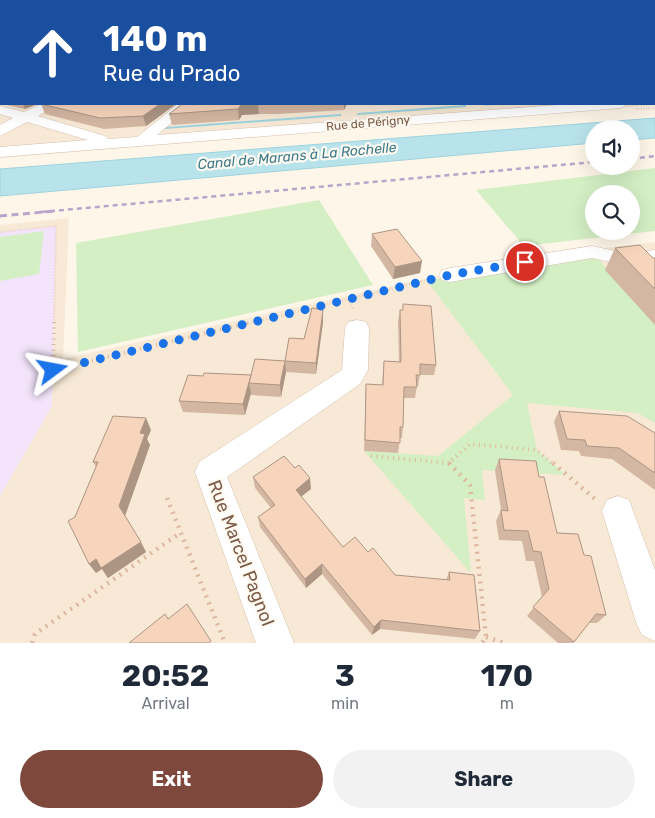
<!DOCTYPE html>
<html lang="en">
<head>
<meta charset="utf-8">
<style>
	:root { --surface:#fff; --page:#f2f2f3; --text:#1f2937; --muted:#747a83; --accent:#7f483c }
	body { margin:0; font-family:Rubik,sans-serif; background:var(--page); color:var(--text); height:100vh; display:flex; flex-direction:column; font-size:19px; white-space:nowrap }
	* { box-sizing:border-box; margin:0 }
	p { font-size:16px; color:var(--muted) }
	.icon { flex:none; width:28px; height:28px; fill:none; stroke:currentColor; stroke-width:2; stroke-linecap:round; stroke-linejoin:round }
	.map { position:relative; height:643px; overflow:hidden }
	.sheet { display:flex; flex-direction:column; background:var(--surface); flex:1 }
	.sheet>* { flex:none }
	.hud { position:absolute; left:0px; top:0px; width:655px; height:105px; box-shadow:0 5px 20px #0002; background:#1a4fa0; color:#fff; overflow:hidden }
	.fabs { position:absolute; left:585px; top:120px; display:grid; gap:10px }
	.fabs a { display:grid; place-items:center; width:55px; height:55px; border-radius:50%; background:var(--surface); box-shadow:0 5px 20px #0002; font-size:25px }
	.pin { position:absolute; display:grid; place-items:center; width:42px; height:42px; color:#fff; margin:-21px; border:2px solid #fff; border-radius:50%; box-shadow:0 1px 5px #0007 }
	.me { position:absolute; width:55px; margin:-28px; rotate:77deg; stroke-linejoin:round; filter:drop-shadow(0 0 4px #0008) }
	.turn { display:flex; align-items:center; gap:18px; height:105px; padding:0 20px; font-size:22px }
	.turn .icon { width:65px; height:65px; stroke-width:2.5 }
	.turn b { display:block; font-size:35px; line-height:42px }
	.eta { display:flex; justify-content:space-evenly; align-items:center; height:85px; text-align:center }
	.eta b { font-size:30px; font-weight:700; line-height:35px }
	.cta { display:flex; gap:10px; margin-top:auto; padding:10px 20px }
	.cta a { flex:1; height:58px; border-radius:30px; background:var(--accent); color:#fff; font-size:20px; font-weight:700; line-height:58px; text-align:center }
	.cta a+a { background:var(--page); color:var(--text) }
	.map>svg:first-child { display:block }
	.residential { fill:#f7e9d5; fill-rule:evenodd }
	.education { fill:#f3e4fb }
	.green { fill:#d4efc4; fill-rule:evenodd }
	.water { fill:#b9e3eb; stroke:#9ed3de }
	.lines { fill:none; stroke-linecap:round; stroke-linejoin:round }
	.stream { fill:#9ed3de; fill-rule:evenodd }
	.minor-casing { stroke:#d5c0af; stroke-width:1 }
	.path-far3 { stroke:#ddb89f; stroke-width:2; stroke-dasharray:0.5 2; stroke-linecap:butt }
	.path-far2 { stroke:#ddb89f; stroke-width:2.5; stroke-dasharray:0.5 2.5; stroke-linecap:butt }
	.path-far1 { stroke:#ddb89f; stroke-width:4; stroke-dasharray:1 4.5; stroke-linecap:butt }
	.path { stroke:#ddb89f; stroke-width:4.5; stroke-dasharray:2 5.5; stroke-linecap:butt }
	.minor { fill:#fff; fill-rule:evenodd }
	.rail-far1 { stroke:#baa4cb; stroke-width:2.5; stroke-dasharray:5 4; stroke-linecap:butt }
	.rail { stroke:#baa4cb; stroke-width:3; stroke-dasharray:7 4.5; stroke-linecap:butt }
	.wall { fill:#d4b7a3 }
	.shaded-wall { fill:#ad9584 }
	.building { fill:#f7d5bd; stroke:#ad9584 }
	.route { stroke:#1a73e8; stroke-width:9; stroke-dasharray:0 16.2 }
	.labels { text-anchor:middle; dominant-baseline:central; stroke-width:4.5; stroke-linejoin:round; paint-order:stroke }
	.far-street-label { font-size:12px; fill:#7d5c48; stroke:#fffaf1 }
	.far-water-label { font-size:14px; font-style:italic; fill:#3c7b8b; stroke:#fffaf1 }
	.near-street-label { font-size:18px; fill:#7d5c48; stroke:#fffaf1 }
</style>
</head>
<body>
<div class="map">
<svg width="655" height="643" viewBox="0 0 655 643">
	<rect width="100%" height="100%" fill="#fef6e8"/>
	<g class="residential">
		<path d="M0,0H655V105L0,158ZM1,1H654V104H1Z"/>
		<polygon points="69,218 63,359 419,280 560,253 655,242 655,643 0,643 0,225"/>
	</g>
	<polygon class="education" points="56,226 52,406 0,496 0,232"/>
	<g class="green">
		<path d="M655,168V231L524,246L476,190ZM594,194H631V231H594Z"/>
		<polygon points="319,200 373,285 78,352 76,243"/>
		<polygon points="44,231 39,274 0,281 0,237"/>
		<polygon points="592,252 655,324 655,423 638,413 527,403 537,450 566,475 482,470 485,500 464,498 471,573 364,451 438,456 513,395 427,281"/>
	</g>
	<polygon class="water" points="655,118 655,138 631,140 631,129 594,129 594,143 0,196 0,169"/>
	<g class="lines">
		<g class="stream">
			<path d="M482,104H492C490,106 484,106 482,104Z"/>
			<polygon points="465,105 466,105 466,107 358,115 356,114 358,113"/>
			<polygon points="340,114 341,114 341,116 165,129 163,128 165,127"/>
		</g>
		<defs>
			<g id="minor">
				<rect x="0" y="50" width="1" height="6"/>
				<polygon points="41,104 58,104 38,116 105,136 108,139 137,137 178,104 193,104 157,135 570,104 628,104 621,108 0,157 0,147 88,140 27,122 0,136 0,125 13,118 0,114 0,106 24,112"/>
				<polygon points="592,246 625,253 655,250 655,262 625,265 592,258 450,282 442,280 439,275 442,270 450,268"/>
				<polygon points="357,320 366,322 369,328 368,370 360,384 227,477 294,643 256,643 195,472 199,462 342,370 345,328 348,322"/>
				<polygon points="618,496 629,500 655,570 655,641 642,635 636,622 602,511 607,500"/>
			</g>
		</defs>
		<use href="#minor" class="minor-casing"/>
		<polyline class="path-far3" points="636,109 655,108"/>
		<g class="path-far2">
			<polyline points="0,232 56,226 54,324"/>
			<polyline points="348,300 354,310"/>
			<polyline points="246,324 432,279"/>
		</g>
		<g class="path-far1">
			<polyline points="54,322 53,370 252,322"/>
			<polyline points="371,456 449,463 470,444 537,450 554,465"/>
			<polyline points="449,463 451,465"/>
		</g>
		<g class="path">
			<polyline points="449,463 470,485 486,637 482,643"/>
			<polyline points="553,463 596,500"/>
			<polyline points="167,498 225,643"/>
			<polyline points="486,637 504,643"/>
			<polyline points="32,643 35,634 180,533"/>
		</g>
		<use href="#minor" class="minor"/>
		<g class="rail-far1">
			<polyline points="631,159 655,156"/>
			<polyline points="41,212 594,162"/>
		</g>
		<polyline class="rail" points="0,216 55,211"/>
	</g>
	<g class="wall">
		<polygon points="0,0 655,0 655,57 654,56 654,1 1,1 1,38 0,38"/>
		<polygon points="654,56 655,58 655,81 654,81"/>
		<polygon points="1,72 1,91 0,90 0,73"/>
		<polygon points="0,91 1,91 1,103 0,102"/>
		<polygon points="2,104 37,104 25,109"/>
		<polygon points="41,104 176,104 146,126 104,129 45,114"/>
		<polygon points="182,104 347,104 344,110 278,114 259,114 242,115 239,120 172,125 169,114"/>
		<polygon points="372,234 420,273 393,279 371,246"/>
		<polygon points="615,248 653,258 655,258 655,325 605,270"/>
		<polygon points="403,304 436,365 434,375 420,375 418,386 417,386 415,398 404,398 403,427 402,438 400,438 398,453 364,451 366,384 382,385 384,361 399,362 398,321 400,310 403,310"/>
		<polygon points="323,322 316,374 286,372 281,397 251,395 251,393 245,415 183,412 179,401 203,376 251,375 285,361 304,339"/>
		<polygon points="559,411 655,433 655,490 612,459 581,456 579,451 561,450 554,422"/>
		<polygon points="151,430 147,439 150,445 125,516 146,552 108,578 102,569 96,573 89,564 75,517 96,467 93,462"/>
		<polygon points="499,459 539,477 557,533 584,555 606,615 597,623 589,623 573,643 558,643 527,616 542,597 534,561 526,561 522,541 499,540 496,521 501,510 495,470"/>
		<polygon points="253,477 311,489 301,496 343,547 368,552 395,575 446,580 449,572 480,631 475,639 380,629 372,635 322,574 306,588 260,527 258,517 271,508 255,488"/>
	</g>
	<g class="shaded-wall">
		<polygon points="1,28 1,38 0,38 0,29"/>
		<polygon points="23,104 37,104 25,109"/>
		<polygon points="160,104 176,104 146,126 143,116"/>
		<polygon points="251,104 258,104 259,114 242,115 239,120 238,109 241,105"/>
		<polygon points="344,104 347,104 344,110"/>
		<polygon points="422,261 420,273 393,279 395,267"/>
		<polygon points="323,310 323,322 316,374 316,363"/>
		<polygon points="285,361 286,372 281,397 280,385"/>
		<polygon points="251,375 249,383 251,393 245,415 243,404"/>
		<polygon points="146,418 151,430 147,439 150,445 125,516 119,506 140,433"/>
		<polygon points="310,478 311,489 297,500 296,490"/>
		<polygon points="141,542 146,552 108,578 102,569 96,573 89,564 96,559"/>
		<polygon points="322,564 322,574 306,588 305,579"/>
		<polygon points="381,620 380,629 372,635 374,627"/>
	</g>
	<g class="building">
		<polygon points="0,0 655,0 655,46 654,45 654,1 1,1 1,28 0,29"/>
		<polygon points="654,56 655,58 655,71 654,71"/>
		<polygon points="1,72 1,82 0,81 0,73"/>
		<polygon points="41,104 160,104 143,116 100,118"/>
		<polygon points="182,104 251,104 241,105 238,109 169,114"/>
		<polygon points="397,229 422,261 395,267 372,234"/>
		<polygon points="640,245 653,258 655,258 655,289 615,248"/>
		<polygon points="403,304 431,306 436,365 420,364 420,375 416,375 417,387 404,387 403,427 400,427 400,443 365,440 366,384 383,385 384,361 401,362 400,310 403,310"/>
		<polygon points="312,308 323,310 316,363 285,361 289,338 304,339"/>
		<polygon points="255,359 285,361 280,385 249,383"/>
		<polygon points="204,373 251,375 243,404 179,401 188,375 203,376"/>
		<polygon points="559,411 627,416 655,433 655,473 619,448 587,446 585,440 567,439"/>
		<polygon points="113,416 146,418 140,433 145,434 119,506 141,542 101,568 96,559 89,564 68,521 75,517 98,462 93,462"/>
		<polygon points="284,456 295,468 299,465 310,478 296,490 343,547 355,537 368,552 373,548 395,575 450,580 449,572 474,575 480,631 381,620 374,627 322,564 305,579 258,517 275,505 253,477"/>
		<polygon points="499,459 536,461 539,477 544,477 557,533 578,534 584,555 591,556 606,615 596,614 574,642 533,607 549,589 541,552 533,551 528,531 504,530 501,510 508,511"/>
		<polygon points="187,604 211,641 209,643 129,643 165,614 168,619"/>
	</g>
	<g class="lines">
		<polyline class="route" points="53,370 450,275 525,262"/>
	</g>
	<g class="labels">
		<g class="far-street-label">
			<text transform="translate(368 123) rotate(-5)">Rue de Périgny</text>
		</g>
		<g class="far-water-label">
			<text transform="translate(297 156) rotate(-5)">Canal de Marans à La Rochelle</text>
		</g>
		<g class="near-street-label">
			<text transform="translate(241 553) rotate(69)">Rue Marcel Pagnol</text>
		</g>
	</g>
</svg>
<div class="fabs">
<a><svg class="icon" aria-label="sound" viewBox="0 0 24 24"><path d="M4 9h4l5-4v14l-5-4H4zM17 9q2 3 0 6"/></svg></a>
<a><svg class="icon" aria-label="search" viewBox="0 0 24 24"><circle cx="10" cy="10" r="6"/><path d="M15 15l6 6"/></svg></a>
</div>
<div class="pin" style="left:525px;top:262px;background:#d93025"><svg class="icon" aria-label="arrive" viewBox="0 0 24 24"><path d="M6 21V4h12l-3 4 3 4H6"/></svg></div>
<svg class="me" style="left:53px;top:370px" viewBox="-20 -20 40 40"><path d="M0-17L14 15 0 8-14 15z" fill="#1a73e8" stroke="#fff" stroke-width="4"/></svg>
<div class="hud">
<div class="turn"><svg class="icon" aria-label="ahead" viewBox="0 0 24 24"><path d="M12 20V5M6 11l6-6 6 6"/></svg><div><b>140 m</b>Rue du Prado</div></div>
</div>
</div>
<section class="sheet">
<div class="eta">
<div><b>20:52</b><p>Arrival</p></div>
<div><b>3</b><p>min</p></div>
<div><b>170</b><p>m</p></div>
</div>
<div class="cta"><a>Exit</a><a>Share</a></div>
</section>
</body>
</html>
